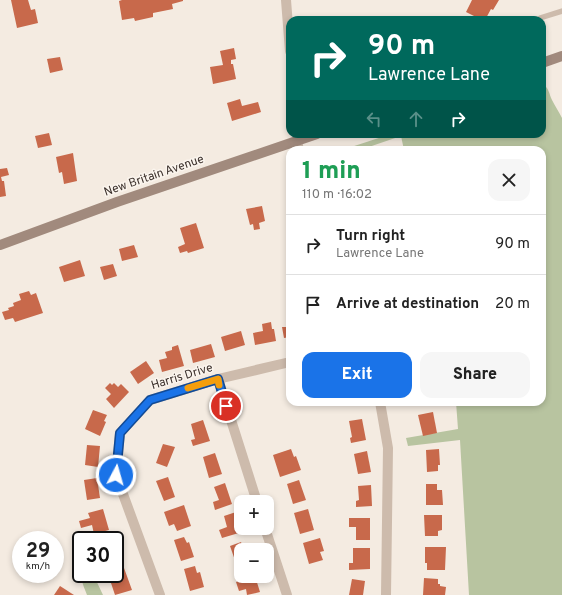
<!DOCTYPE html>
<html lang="en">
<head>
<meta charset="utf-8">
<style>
	:root { --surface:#fff; --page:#f6f6f6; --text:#222; --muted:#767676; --line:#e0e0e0; --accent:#1a73e8 }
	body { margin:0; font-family:Overpass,sans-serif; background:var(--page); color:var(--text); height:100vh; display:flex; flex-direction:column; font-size:15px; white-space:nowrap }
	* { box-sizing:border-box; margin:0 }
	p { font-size:13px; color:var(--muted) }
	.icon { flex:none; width:22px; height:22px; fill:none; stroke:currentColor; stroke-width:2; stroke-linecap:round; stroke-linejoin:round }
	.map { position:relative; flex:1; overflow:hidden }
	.details { position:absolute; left:286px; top:146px; width:260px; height:260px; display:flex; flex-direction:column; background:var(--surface); border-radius:12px; box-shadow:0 2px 6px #0003 }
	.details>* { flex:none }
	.banner { position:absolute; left:286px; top:16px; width:260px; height:122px; border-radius:12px; box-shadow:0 2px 6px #0003; background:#00695c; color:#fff; overflow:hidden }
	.fabs { position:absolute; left:234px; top:495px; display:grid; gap:8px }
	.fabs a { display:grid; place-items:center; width:40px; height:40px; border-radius:8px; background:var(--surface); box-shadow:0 2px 6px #0003; font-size:20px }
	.speed { position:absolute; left:12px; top:531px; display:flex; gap:8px; font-size:20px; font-weight:700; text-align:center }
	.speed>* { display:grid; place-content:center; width:52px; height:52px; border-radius:50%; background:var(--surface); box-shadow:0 2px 6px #0003; line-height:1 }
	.speed small { font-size:10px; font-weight:400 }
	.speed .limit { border:2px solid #111; border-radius:6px; background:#fff; color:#111 }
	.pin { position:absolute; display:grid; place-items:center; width:34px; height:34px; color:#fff; margin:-17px; border:2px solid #fff; border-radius:50%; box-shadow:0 1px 4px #0007 }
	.me { position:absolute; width:44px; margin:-22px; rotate:6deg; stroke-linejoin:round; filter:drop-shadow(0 0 3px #0008) }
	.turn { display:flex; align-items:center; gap:14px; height:84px; padding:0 16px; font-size:18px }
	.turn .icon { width:52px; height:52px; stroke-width:2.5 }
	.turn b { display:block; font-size:28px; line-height:34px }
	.lanes { display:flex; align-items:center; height:38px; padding:0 16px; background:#0003; justify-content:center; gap:20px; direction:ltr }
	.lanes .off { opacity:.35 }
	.round { display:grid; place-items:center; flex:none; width:42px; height:42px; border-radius:12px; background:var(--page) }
	.headline { display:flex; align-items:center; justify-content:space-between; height:68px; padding:0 16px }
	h1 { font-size:24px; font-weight:800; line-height:30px; color:#1e9e55 }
	.primary-button { display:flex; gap:8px; margin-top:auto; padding:8px 16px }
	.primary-button a { flex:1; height:46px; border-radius:12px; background:var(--accent); color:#fff; font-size:16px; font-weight:800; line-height:46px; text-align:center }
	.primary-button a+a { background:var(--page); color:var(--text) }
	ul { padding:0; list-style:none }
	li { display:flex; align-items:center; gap:12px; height:60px; padding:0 16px; border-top:1px solid var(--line) }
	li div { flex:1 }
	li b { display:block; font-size:15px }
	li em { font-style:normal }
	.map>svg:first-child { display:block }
	.green { fill:#b8c4a0 }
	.building { fill:#c8694b }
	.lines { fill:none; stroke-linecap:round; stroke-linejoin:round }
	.service { stroke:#cdbbac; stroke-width:5.5 }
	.minor { stroke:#cdbbac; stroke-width:10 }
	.tertiary { stroke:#cdbbac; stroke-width:10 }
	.secondary { stroke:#a18a7d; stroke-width:10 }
	.route-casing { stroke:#114b97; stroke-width:10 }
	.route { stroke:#1a73e8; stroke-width:7 }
	.slow { stroke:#f59e0b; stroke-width:7 }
	.labels { text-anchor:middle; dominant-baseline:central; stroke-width:3; stroke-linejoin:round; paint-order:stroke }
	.street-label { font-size:12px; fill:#3b302b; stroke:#fbf5ee }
</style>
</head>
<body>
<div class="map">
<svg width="562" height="595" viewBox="0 0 562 595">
	<rect width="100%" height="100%" fill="#f4ebe1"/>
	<g class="green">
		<path d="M542,84C549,87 549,94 552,100C555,106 559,112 562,118V595H469L460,440L408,446L406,438L458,429L456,402H542V150H404L401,136L360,150H342L391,134H542Z"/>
		<path d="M81,573V574H92L94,576L103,595H87C84,587 81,581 81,573Z"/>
	</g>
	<g class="building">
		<polygon points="11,0 28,0 31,10 35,9 38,23 17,28"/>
		<polygon points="122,0 183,0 183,1 172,4 173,9 153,13 153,17 135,21 134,18 122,20 119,1"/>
		<polygon points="472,0 499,0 493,10 491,9 485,20 482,20 466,12"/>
		<polygon points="234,48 236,59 231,60 231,64 233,64 236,79 213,84 210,67 223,65 220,51"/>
		<polygon points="60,57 63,70 50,73 47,59"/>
		<polygon points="240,99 242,106 258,102 261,112 232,121 227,103"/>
		<polygon points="49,133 52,145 38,148 35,136"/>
		<polygon points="73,153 77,181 64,184 62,172 59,173 56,157"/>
		<polygon points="7,168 9,175 1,177 2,181 4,181 6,196 0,197 0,169"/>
		<polygon points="262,206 265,221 259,223 260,229 254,230 253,224 250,225 246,209"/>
		<polygon points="196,223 204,248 188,253 187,251 180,253 178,247 185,244 180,228"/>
		<polygon points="134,245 138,257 122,261 119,249"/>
		<polygon points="80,260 85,276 64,282 59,267"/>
		<polygon points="113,264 117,276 104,280 100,267"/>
		<polygon points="29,291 31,295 36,293 43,313 15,322 13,318 5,320 2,312 9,310 8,308 14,306 13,303 21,300 19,294"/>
		<polygon points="290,319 290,337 284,338 282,327 287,327 286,320"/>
		<polygon points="271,322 272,329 274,329 276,341 255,345 253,333 263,331 262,324"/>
		<polygon points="241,331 245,345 225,351 221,337"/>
		<polygon points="211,344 215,357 193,363 190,350"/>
		<polygon points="178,345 184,366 162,372 159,360 167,358 165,352 172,350 172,347"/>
		<polygon points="146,361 154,373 138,384 130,372"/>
		<polygon points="110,383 112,385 114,383 118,387 121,384 129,392 114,408 106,399 111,394 105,388"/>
		<polygon points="93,410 107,415 104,421 106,422 100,436 85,429"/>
		<polygon points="433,412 437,433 423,436 418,415"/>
		<polygon points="362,419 366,440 351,443 350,438 352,437 349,421"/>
		<polygon points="203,420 210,441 193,446 191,440 195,439 191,424"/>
		<polygon points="163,444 175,447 167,467 156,463"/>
		<polygon points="87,445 100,446 98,467 85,465"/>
		<polygon points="291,449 294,457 296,456 301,470 280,477 273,455"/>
		<polygon points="439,449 440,465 438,465 438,471 427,472 426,450"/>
		<polygon points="367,451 371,472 358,474 354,454"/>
		<polygon points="215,453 222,474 209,478 203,457"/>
		<polygon points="168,477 175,497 164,501 156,481"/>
		<polygon points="97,478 100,498 87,500 84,480"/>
		<polygon points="299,480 306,500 293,504 287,484"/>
		<polygon points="225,483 232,504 215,510 213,502 219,500 214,487"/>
		<polygon points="426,484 437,484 437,490 442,490 443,505 426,505"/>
		<polygon points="371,485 372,506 356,507 356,501 359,500 358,486"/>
		<polygon points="184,505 191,526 177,531 174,524 169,526 164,512"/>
		<polygon points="103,509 109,530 94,534 92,525 81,528 79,521 90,518 88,513"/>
		<polygon points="308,509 314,530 300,534 294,513"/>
		<polygon points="236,512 242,532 222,538 219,530 227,527 224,516"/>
		<polygon points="424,515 442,515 442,530 438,531 438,536 425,536"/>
		<polygon points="349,518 370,518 370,540 356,540 356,527 349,527"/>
		<polygon points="184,537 187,543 189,542 194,557 181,561 174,540"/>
		<polygon points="115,538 122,558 115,561 115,540 109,540"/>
		<polygon points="320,538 324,551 320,552 323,560 309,564 303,543"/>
		<polygon points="241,542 244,550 241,550 241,564 237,566 230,546"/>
		<polygon points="425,547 446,547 445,570 427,570 427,563 425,563"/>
		<polygon points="353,548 370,548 370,569 349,570 349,563 353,563"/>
		<polygon points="195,566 197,573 200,572 204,587 190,591 184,569"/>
		<polygon points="124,568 132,590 115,595 108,574 115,574 115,571"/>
		<polygon points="241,576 255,576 260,592 247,595 246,589 239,591 236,582 242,580"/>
		<polygon points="424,578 438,579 438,584 440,584 440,586 446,587 445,595 423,595"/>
		<polygon points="352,579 365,581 363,595 349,595"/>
		<polygon points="60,586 74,595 54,595"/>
	</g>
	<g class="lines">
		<polyline class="service" points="540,18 562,11"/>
		<g class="minor">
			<polyline points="297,141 299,150"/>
			<polyline points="218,379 257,502"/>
			<polyline points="380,402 388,448 386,595"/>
			<polyline points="265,528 287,595"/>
			<polyline points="160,595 116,475 120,433 150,400 218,379 290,362"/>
		</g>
		<polyline class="tertiary" points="286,0 290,51"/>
		<g class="secondary">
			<polyline points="542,63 562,56"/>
			<polyline points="0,245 117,202 317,134"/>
		</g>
	</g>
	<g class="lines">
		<defs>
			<polyline id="route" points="116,475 120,433 150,400 218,379 226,406"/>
		</defs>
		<use href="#route" class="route-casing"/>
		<use href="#route" class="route"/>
		<polyline class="slow" points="188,388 218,379 219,385"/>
	</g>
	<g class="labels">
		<g class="street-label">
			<text transform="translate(154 176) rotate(-19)">New Britain Avenue</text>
			<text transform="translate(182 377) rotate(-17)">Harris Drive</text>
		</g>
	</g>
</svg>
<div class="fabs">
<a>+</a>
<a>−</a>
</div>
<div class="speed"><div>29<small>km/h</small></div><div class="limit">30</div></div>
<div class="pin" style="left:226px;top:406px;background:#d93025"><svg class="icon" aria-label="arrive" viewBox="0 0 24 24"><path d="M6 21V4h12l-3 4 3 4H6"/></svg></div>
<svg class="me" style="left:116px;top:475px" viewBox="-20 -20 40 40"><circle r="17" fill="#1a73e8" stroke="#fff" stroke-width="3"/><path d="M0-11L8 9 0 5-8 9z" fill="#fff"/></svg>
<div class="banner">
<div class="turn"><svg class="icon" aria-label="right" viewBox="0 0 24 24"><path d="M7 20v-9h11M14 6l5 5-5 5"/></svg><div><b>90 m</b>Lawrence Lane</div></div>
<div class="lanes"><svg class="icon off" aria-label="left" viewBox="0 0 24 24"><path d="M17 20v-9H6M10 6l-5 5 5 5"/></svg><svg class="icon off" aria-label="ahead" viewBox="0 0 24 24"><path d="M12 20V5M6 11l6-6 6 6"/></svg><svg class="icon" aria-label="right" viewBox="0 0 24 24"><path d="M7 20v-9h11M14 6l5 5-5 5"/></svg></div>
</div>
<section class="details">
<div class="headline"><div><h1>1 min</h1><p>110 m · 16:02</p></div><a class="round"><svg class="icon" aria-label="close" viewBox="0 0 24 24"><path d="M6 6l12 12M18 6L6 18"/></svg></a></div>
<ul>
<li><svg class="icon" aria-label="right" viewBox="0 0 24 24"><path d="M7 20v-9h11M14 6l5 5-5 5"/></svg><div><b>Turn right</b><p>Lawrence Lane</p></div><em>90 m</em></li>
<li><svg class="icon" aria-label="arrive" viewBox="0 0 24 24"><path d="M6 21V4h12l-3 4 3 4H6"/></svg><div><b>Arrive at destination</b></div><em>20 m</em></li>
</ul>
<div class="primary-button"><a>Exit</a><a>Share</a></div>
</section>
</div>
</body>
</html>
